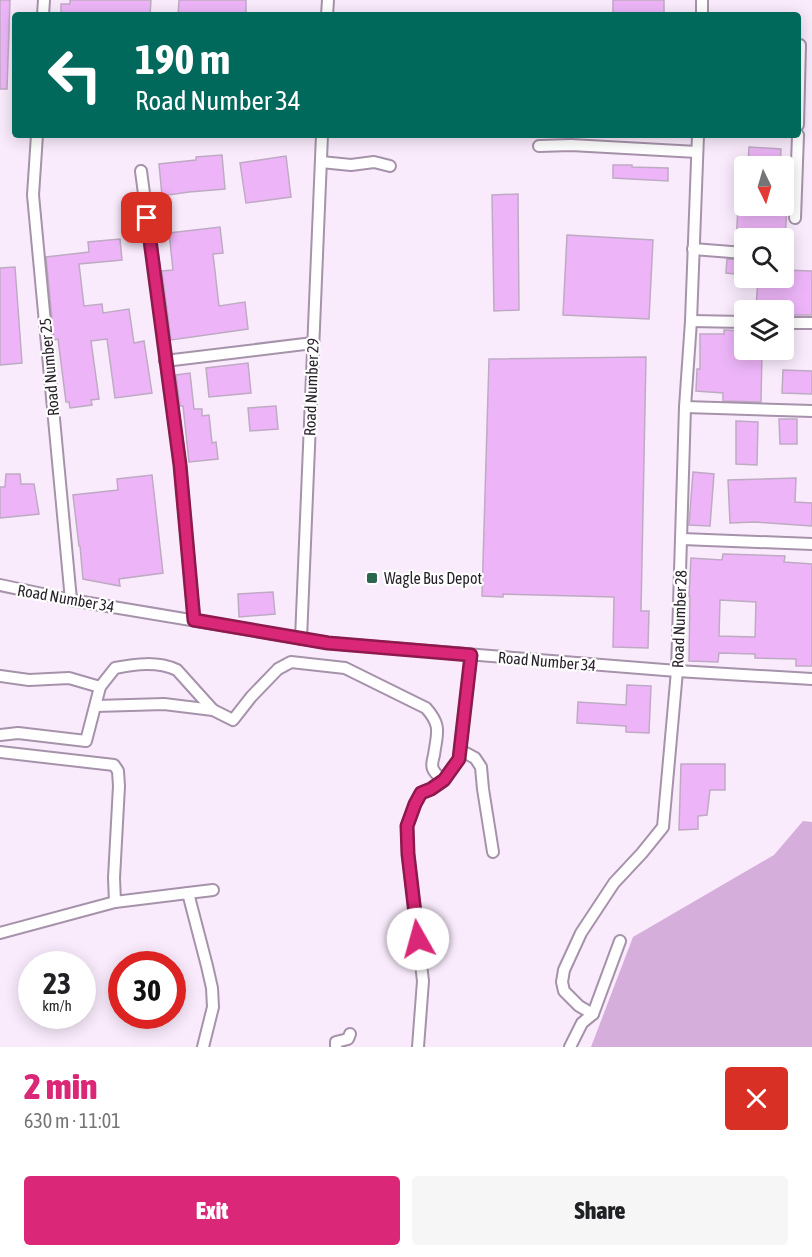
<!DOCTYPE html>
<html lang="en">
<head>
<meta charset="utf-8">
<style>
	:root { --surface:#fff; --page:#f6f6f6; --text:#202124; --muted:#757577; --accent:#db2777 }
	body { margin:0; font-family:"Asap Condensed",sans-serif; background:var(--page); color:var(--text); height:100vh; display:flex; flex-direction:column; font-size:22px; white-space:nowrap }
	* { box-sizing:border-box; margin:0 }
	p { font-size:20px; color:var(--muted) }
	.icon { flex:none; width:33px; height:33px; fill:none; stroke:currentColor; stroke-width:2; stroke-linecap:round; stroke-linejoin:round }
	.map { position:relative; height:1047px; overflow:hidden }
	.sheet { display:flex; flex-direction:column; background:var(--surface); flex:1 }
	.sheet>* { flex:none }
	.hud { position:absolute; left:12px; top:12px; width:789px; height:126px; border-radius:6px; box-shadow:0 3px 15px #0003; background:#00695c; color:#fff; overflow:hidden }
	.needle { width:39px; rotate:175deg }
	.buttons { position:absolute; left:734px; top:156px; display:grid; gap:12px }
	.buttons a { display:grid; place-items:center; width:60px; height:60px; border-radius:6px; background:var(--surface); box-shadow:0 3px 15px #0003; font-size:30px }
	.speed { position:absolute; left:18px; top:951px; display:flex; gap:12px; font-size:30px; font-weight:700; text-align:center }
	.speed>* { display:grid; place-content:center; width:78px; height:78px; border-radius:50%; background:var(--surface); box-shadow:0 3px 15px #0003; line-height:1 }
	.speed small { font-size:15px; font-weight:400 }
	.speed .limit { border:9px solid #d22; background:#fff; color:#111 }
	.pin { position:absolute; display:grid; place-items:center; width:51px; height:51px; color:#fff; margin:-26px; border-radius:12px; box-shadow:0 3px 9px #0006 }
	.me { position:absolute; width:66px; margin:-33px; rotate:353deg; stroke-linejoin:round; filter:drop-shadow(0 0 4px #0008) }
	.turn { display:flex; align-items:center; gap:21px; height:126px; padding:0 24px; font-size:27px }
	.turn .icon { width:78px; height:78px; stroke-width:2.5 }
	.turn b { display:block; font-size:42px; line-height:51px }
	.round { display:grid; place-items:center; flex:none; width:63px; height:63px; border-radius:6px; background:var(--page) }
	.summary { display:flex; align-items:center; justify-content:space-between; height:102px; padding:0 24px }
	h1 { font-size:36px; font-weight:800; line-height:45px; color:var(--accent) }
	.action { display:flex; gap:12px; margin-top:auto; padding:12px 24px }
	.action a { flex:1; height:69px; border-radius:6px; background:var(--accent); color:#fff; font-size:24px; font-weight:800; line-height:69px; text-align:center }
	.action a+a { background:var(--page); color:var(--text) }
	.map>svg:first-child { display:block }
	.green { fill:#d5aedc }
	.building { fill:#edb5f8; stroke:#bfaac4; stroke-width:1.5; fill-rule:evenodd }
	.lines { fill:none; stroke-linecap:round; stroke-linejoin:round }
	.minor-casing { stroke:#a792ab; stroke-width:14 }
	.minor { stroke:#fff; stroke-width:10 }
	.route-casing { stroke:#8e194d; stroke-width:15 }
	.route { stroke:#db2777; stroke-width:10 }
	.poi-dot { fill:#2a654e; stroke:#fefefe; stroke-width:2 }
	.labels { text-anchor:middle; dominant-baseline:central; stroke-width:4.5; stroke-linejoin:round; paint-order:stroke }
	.street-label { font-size:16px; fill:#271f29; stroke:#fefefe }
	.poi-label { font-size:16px; fill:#271f29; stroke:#fefefe; text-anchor:start }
</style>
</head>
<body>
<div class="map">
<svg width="812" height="1047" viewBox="0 0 812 1047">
	<rect width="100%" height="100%" fill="#f9ebfc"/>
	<polygon class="green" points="803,821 812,822 812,1047 591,1047 633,937 774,855"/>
	<g class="building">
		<polygon points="0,0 10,0 7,89 0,89"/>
		<polygon points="70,0 151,0 150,15 61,15 61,4 70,4"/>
		<polygon points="179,0 246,0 246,15 178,15"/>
		<rect x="613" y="0" width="51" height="15"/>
		<polygon points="749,147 781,149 780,166 748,166"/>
		<polygon points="222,155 225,189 189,192 162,196 159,164 196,160 196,157"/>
		<polygon points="286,156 291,197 246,203 240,163"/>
		<polygon points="613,165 632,165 632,167 668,168 668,181 613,178"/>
		<polygon points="518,194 519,310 494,311 492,195"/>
		<polygon points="738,206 787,206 785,238 744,238 744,245 736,245"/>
		<polygon points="220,227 223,253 213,254 219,306 245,302 248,329 171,340 162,271 173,270 169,233"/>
		<polygon points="567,235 653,240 649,319 563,315"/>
		<polygon points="120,239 122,260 79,264 84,306 102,304 103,313 129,309 134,343 144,341 152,393 115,398 107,339 91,341 99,399 91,400 92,405 70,408 69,402 66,402 58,339 54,340 46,257 89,252 88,242"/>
		<polygon points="727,259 744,260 744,275 726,273"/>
		<polygon points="15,267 22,363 0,365 0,268"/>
		<polygon points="783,270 812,271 812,315 786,315 786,309 756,308 758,278 783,278"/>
		<polygon points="724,330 744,331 744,350 762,350 761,402 723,401 723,393 696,391 697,369 700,369 700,334 724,334"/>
		<polygon points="646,357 641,611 649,611 648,648 613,647 614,597 503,594 503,597 482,596 489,359"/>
		<polygon points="248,363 251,393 209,397 206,368"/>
		<polygon points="783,370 812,371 812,394 782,393"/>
		<polygon points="190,373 194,409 202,409 202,416 209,415 212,443 216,442 218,459 189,462 183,406 180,406 176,375"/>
		<polygon points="276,406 278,429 250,431 248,408"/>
		<polygon points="779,419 797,419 797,444 780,444"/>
		<polygon points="736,421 758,422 757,465 736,464"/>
		<polygon points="693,472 714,474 710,526 689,525"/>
		<polygon points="6,474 20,474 21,484 34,484 39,514 0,518 0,487 5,487"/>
		<polygon points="152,475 163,573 119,579 120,586 83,579 80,546 79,546 73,495 118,490 117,479"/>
		<polygon points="796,478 795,502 812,503 812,526 755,522 730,523 728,480"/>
		<path d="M723,554L785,556L784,562L812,564V666H796V659L755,658V654L719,653L718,662L689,661L690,596H689L691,558L722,560ZM720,600L756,602L755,637L719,636Z"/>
		<polygon points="273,592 275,614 239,617 238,594"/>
		<polygon points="627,685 651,686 649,733 626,732 626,726 577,723 578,702 626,705"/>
		<polygon points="681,764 725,764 725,790 710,790 707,815 698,816 698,829 679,830"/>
	</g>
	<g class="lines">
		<defs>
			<g id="minor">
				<polyline points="43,15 44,0"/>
				<polyline points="327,15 328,0"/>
				<polyline points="702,15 702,0"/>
				<polyline points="798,125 800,45"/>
				<polyline points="37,135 33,195 71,600"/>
				<polyline points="539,146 571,145 697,152"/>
				<polyline points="321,162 351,165 374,162 390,166"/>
				<polyline points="141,171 180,465 194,620"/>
				<polyline points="795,218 798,135"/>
				<polyline points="693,249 744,253"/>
				<polyline points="783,256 786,256"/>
				<polyline points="691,321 744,322"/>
				<polyline points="783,323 812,323"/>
				<polyline points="165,361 313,343"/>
				<polyline points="685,407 812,411"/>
				<polyline points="682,539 812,544"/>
				<polyline points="0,585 71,600 328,643 677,671 812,679"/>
				<polyline points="301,639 322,135"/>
				<polyline points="0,676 29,680 69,678 100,687"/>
				<polyline points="96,706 164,704 213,710"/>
				<path d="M0,735L18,733L86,741L100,687L115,668C136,664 157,661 177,670L213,710L233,720L251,697L278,669L291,662L345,668L426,708C442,726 437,733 434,755C433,759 431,765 433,769C435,774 440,777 443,780"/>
				<polyline points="460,750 475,758 481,767 483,789 493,852"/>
				<polyline points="0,752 114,765 118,771 119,786 114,878 115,902"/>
				<polyline points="188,893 213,890"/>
				<polyline points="0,933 115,902 188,893 207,966 212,988 213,1007 203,1047"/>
				<polyline points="593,1014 620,941"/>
				<polyline points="336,1047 336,1042 348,1039 350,1034"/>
				<polyline points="418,1047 423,981 408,854 407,826 415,804 421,793 431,789 443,780 459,759 471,655"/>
				<polyline points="570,1047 582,1023 593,1014 579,1006 564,991 562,982 564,970 581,933 614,883 642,853 663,827 677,671 685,407 691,321 698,135"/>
			</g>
		</defs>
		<use href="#minor" class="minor-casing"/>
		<use href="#minor" class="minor"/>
	</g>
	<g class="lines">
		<defs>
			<polyline id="route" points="147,218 180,465 194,620 328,643 471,655 459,759 444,780 431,789 421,793 415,804 407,826 408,854 418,939"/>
		</defs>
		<use href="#route" class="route-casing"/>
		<use href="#route" class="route"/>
	</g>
	<rect class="poi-dot" x="366" y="572" width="12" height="12" rx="3"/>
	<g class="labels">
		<g class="street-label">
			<text transform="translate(49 367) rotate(-95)">Road Number 25</text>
			<text transform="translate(311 387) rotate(-88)">Road Number 29</text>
			<text transform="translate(66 598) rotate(10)">Road Number 34</text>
			<text transform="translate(679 619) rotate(-88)">Road Number 28</text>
			<text transform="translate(547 661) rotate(5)">Road Number 34</text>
		</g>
		<g class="poi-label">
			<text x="384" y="578">Wagle Bus Depot</text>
		</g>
	</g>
</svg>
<div class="buttons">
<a><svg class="needle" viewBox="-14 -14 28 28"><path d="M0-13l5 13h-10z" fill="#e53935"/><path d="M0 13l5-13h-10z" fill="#757577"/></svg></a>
<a><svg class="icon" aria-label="search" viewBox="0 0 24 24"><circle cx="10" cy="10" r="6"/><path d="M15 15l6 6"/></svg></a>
<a><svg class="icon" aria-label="layers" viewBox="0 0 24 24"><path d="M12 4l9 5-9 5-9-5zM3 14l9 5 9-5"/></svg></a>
</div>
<div class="speed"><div>23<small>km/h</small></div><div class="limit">30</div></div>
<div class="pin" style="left:147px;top:218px;background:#d93025"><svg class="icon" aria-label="arrive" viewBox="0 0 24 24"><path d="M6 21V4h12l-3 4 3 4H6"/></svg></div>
<svg class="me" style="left:418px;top:939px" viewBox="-20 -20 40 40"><circle r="19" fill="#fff"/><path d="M0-13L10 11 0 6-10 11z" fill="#db2777"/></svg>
<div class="hud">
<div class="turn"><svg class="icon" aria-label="left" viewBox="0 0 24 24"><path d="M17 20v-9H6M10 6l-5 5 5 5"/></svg><div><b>190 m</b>Road Number 34</div></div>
</div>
</div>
<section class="sheet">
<div class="summary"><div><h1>2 min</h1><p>630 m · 11:01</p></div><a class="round" style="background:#d93025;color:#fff"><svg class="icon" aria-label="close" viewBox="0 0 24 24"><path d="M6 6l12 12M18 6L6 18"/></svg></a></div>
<div class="action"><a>Exit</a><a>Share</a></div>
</section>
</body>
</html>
